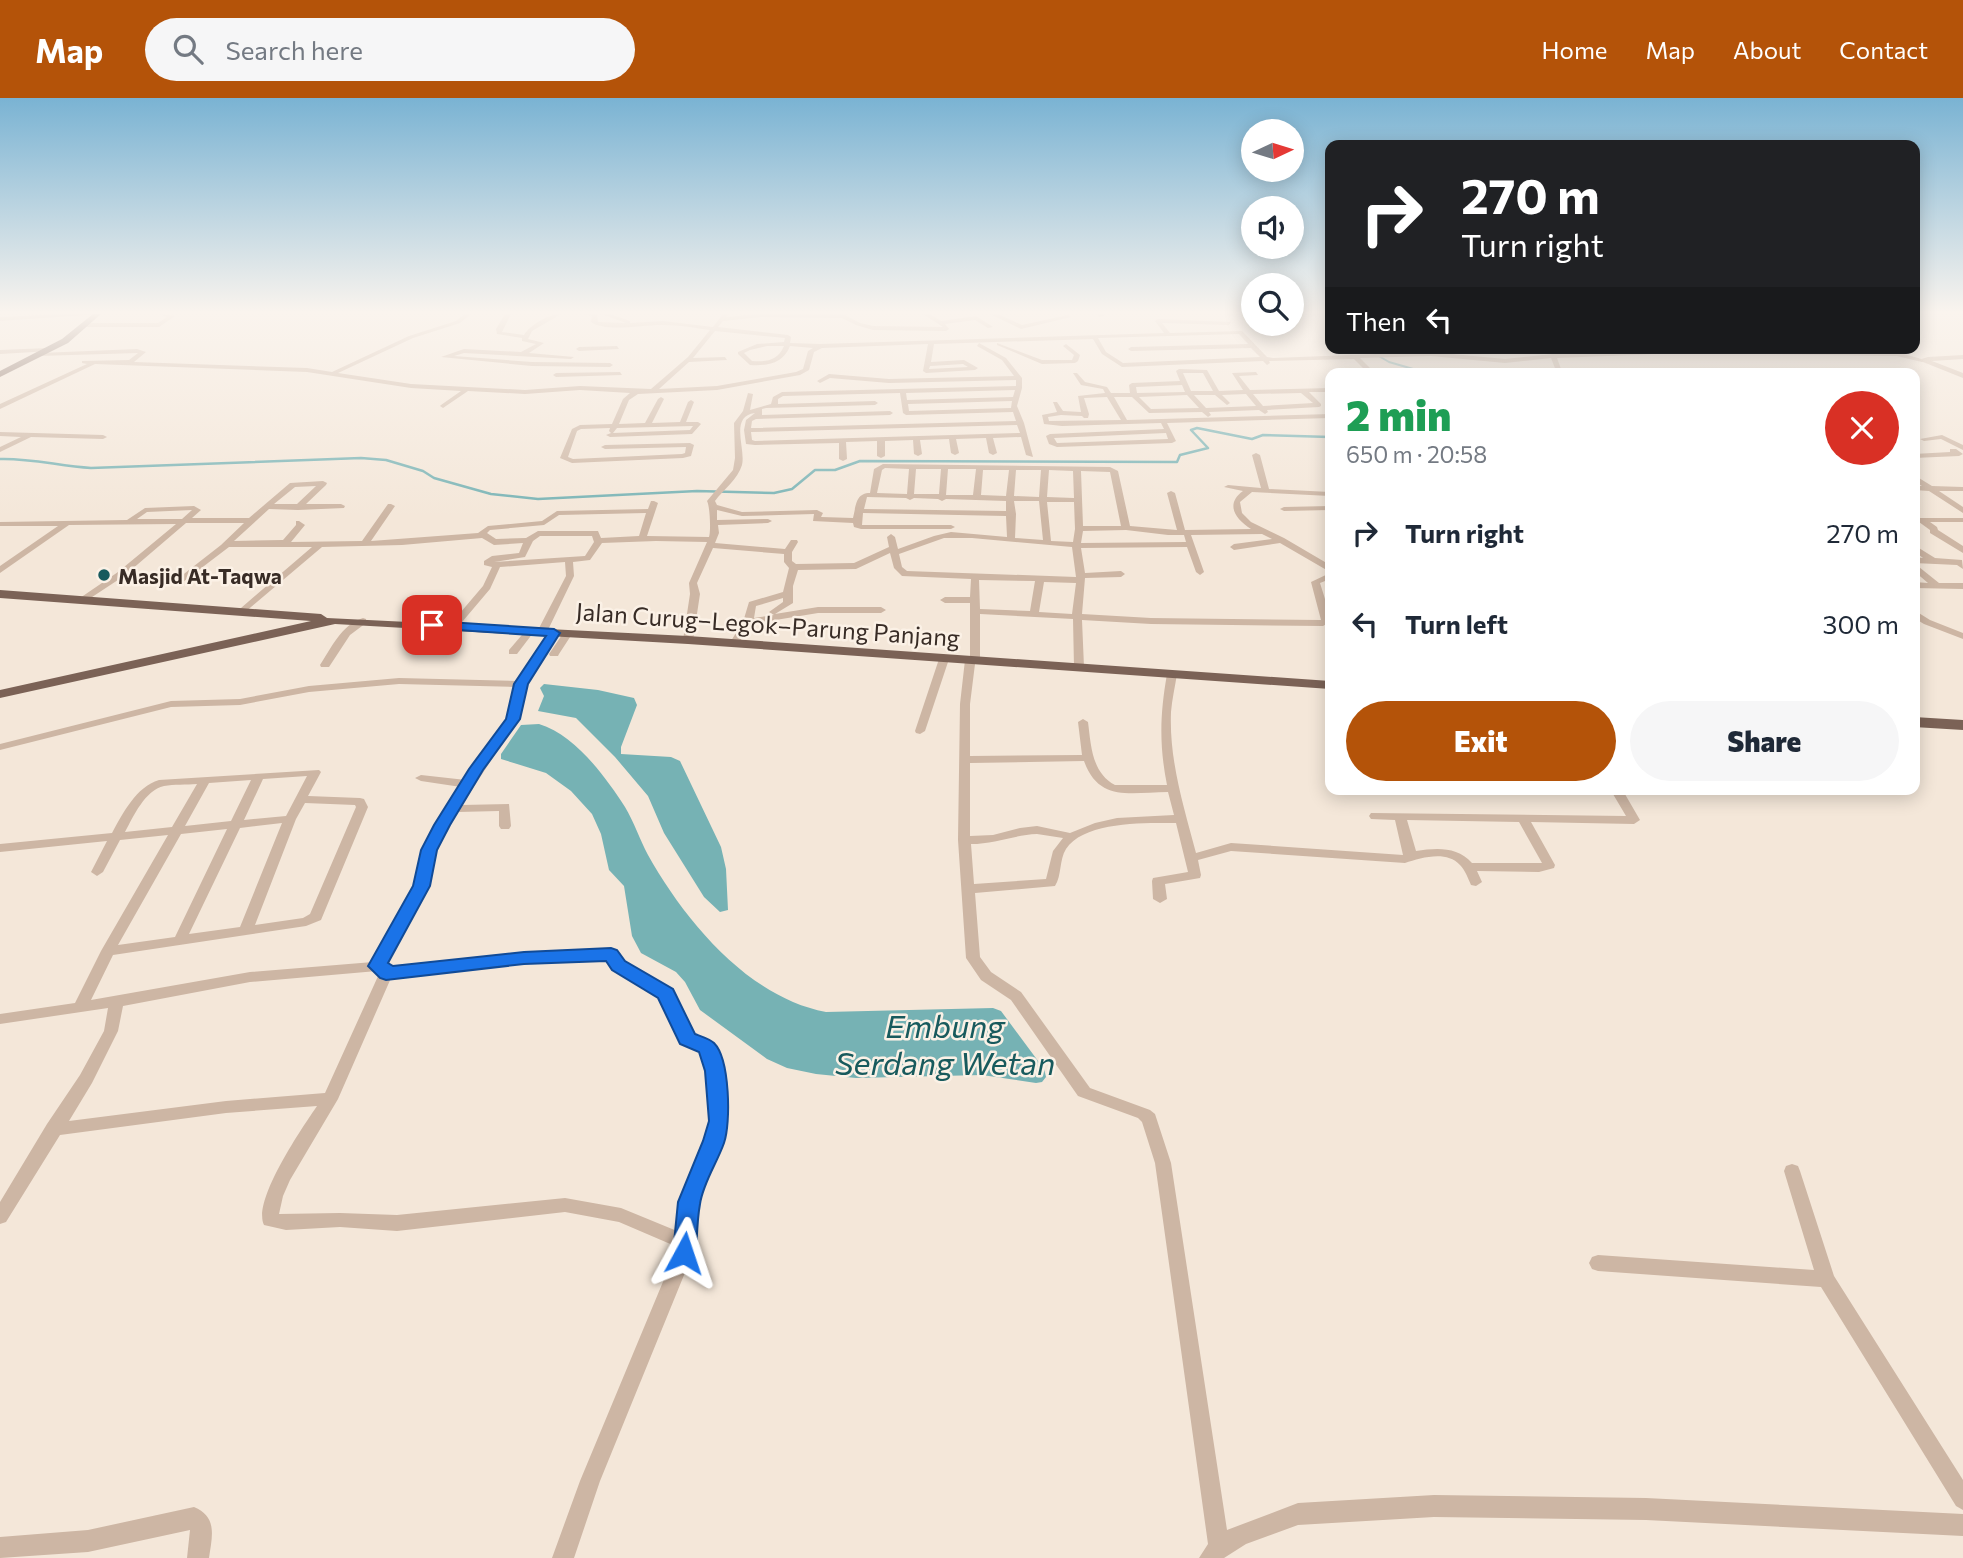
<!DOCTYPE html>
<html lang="en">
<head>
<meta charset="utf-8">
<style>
	:root { --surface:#fff; --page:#f6f6f7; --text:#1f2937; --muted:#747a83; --accent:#b45309 }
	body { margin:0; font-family:Commissioner,sans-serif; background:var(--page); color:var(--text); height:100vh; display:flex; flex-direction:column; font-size:26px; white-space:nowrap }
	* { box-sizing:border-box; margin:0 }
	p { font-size:23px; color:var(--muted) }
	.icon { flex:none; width:38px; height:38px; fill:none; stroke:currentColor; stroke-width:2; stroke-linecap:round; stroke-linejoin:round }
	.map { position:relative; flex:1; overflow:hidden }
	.drawer { position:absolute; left:1325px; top:270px; width:595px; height:427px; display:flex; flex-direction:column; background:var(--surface); border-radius:14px; box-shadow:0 4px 18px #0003 }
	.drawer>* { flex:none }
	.banner { position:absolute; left:1325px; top:42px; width:595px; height:214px; border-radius:14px; box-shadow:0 4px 18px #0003; background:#202124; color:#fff; overflow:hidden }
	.needle { width:46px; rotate:86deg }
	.fabs { position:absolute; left:1241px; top:21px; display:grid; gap:14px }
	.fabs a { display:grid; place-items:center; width:63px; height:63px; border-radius:50%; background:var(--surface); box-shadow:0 4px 18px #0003; font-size:35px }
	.pin { position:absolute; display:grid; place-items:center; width:60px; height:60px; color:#fff; margin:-30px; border-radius:14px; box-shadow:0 4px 10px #0006 }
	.me { position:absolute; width:77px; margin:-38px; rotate:5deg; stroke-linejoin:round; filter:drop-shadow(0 0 5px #0008) }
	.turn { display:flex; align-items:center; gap:24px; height:147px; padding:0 21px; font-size:32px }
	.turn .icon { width:91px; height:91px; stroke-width:2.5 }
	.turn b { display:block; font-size:49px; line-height:60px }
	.then { display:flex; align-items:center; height:66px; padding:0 21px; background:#0003; gap:14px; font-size:26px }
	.round { display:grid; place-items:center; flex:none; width:74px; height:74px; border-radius:37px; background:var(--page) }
	.headline { display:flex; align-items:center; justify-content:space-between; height:119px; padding:0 21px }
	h1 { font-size:42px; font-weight:800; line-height:52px; color:#1e9e55 }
	.primary-button { display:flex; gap:14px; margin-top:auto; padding:14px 21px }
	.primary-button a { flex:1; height:80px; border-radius:42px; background:var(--accent); color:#fff; font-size:28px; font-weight:800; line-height:80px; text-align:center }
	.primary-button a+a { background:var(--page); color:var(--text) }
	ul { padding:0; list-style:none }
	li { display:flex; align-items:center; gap:21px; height:91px; padding:0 21px }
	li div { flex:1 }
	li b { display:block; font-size:26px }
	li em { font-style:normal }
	header { display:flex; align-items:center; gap:42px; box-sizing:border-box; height:98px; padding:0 35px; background:var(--accent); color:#fff }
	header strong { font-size:33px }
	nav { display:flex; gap:38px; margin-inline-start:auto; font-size:24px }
	.search { width:490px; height:63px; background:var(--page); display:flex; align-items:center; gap:18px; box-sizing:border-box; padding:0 24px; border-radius:38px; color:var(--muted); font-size:26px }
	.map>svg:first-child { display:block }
	.water { fill:#76b2b4 }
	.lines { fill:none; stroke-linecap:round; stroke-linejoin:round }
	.stream-far1 { stroke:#76b2b4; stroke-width:2 }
	.stream { stroke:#76b2b4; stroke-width:2.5 }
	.minor { fill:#cdb6a4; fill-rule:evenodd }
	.tertiary { fill:#cdb6a4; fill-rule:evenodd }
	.primary { fill:#7b6256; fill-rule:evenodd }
	.route { fill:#1a73e8; stroke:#114b97; stroke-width:2 }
	.poi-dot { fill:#185a5d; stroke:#fbf1e6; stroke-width:2.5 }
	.labels { text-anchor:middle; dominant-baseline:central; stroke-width:5; stroke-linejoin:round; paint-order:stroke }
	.far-poi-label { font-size:21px; font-weight:bold; fill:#382c26; stroke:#fbf1e6; text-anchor:start }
	.street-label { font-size:24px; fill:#382c26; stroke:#fbf1e6 }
	.near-water-label { font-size:32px; font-style:italic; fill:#185a5d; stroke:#fbf1e6 }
</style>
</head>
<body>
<header>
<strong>Map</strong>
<div class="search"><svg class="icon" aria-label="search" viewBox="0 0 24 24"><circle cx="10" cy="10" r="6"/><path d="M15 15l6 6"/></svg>Search here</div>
<nav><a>Home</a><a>Map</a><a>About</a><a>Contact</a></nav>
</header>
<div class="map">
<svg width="1963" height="1460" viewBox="0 0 1963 1460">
	<rect width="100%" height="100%" fill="#f4e7d9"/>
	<g class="water">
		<polygon points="544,586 598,592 634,600 637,607 621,649 621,656 671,659 680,663 721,749 726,771 728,812 720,814 704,799 664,735 648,698 615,659 576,620 538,613 544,598 540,590"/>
		<path d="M539,626C575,637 605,678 625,709C634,724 640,742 648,757C685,823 749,900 826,914L993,910L1001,913L1044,971L1046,979L1042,984L1036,985L982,977L856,980L816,976L787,970L767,961L700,912L685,884L676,874L641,855L632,838L624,788L609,772L601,736L592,716L571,693L546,675L501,661V656L521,627Z"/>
	</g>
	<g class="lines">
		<g class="stream-far1">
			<polyline points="1365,250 1389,264 1427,275"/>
			<polyline points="1441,275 1451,272 1460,275"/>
		</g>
		<path class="stream" d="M0,361C31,360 59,368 91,370L361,360L386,362L423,373L434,380L491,396L538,401L697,393L774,395L792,391L815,372H835L860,363L1177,364L1180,357L1208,350L1191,332L1197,330L1252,341L1263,337L1330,339"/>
		<g class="minor">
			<polygon points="64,216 100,216 0,223 0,219"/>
			<polygon points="159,216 175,218 159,229 86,229 83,227 86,225 158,225 167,219"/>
			<path d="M465,216H471L460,225L413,240L338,275L411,286L525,292L580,288L651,291L688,259L710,232C695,230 680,227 664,227C646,226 606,235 591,224L592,218L584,216H597L598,224L626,225L602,216H610L630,223V225L663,223L713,229L723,216H729L726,219L758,216H843L860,225L873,228L943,229L923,216H930L941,223L976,218L993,229L988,230L975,222L945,226L949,231L946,233L873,232L856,227L842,220L761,219L723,223L718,229L788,237L791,239L790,245L820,246L1164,235L1155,223L1158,221L1231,224L1229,227L1162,225L1170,235L1242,233L1267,259L1273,260L1431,254L1505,261L1553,256L1682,251L1897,254L1925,262L1922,264L1897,258L1682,255L1557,260L1561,271L1565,275L1556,273L1551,260L1505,265L1431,258L1360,260L1375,275H1368L1354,261L1269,263L1270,265L1267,267L1263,263L1122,269L1102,256L1093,241L934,246L931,264L964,262L978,270L975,272L926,275L923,273L928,246L822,250L814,254L809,272L800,277L717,292L638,296L629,302L619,326L645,325L658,301L661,299L664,301L652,325L680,324L688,304L691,302L694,304L686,324H698L701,326L692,336L610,339L606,337L611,335L609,333L610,330L581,331L577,333L568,359L573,361L682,356L685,355L686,349L605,351L601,349L605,347L690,345L694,347L691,358L683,360L572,365L560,360L572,331L580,327L612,326L623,301L630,295L580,292L525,296L468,293L443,310L440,308L441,307L461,293L411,290L307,274L95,266L0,311V306L87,266L82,265V263L129,262L138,255L38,258L40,255L137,251L146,254L134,264L307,270L332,274L409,238L456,223ZM715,233L785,240L784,244L757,246L738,254V256L750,267C767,268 783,266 790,248L813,250L808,253L803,271L796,274L717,288L659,291L689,264L727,262L725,259L693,260ZM1239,236L1248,246L1131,249L1128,251L1131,253L1251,250L1260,259L1123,265L1106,254L1098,240ZM767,248H784C778,263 766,264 752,263L744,255L750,252ZM963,266L968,269L929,271L930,268ZM693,328L690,332L613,335L617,330Z"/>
			<path d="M505,216H511L502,234L524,237C530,227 549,216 561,216L532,233L528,241L544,245L529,255L574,259L571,261L464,255L454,258L532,264L610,265L613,267L610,269L532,268L441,259L464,251L521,254L536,246L522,243V240L497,236L496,231Z"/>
			<polygon points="990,216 998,216 1022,227 1068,217 1071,219 1021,231"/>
			<polygon points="1097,216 1103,216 1104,218 1099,219"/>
			<polygon points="1247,216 1253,216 1253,220"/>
			<path d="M979,245L1006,260L1022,280V290L1017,308L1024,325L1033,359L1026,357L1021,339L993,340L997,355L993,357L989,355L986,340L956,341L959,355L955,357L951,355L949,341L920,342L922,356L918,358L914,356L913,342L885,343V358L881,360L877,358V343L846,344L847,361L843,363L839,361V345L755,347L746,346L744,332L746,322L755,315C729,318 746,351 742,367C738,381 723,392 715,403L717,407L742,414L817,412L823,415L821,419L853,420C856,409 855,395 870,395L874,371L883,366L1110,369L1118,373L1130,428L1177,432L1167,395L1171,393L1175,395L1185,432L1251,431C1235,421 1225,406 1243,393L1224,389L1228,387L1261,390L1252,357L1256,355L1260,357L1269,391L1330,394V398L1252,394L1240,404L1242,415L1251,424L1284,440L1330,467V474L1280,445L1234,452L1230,449L1234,446L1272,441L1262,436L1191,437L1204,474L1200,477L1196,474L1187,449L1081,450L1085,475L1121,473L1125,476L1121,479L1085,480L1082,516L1151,520L1321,522L1311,484L1330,475V481L1320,485L1330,517V524L1323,528L1151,526L1082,522L1084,569L1079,572L1074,569L1073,521L980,516V563L975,566L970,606V658L1082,657L1078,624L1083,621L1088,624C1091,648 1092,675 1115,687H1167C1159,647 1160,616 1167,576L1172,573L1177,576C1175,589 1172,601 1171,614C1169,663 1184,709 1196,755L1231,745L1403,757L1395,722L1371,721L1369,718L1371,715L1626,718L1610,691H1622L1640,722L1634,726L1531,724L1555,767L1554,770L1539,774L1477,773L1482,784L1476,788L1471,787C1468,780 1465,772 1460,767C1446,752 1421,760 1405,765L1231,753L1198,762L1201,777L1200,780L1165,786L1167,801L1160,805L1153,801L1152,783L1153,780L1188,774L1176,725C1146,725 1084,723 1066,751C1059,762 1062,777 1055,788L975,795L980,859L991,874L1021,894L1090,990L1150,1012L1155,1016L1171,1065L1227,1432L1298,1405L1434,1397L1646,1400L1963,1416V1438L1646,1422L1434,1419L1298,1427L1246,1446L1224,1460H1199L1208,1446L1155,1065L1142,1024L1138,1020L1078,998L1011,902L981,882L966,860L958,742L960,606L965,562L970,559V505H945L940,502L945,499H970L971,481L902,478L894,470L890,455L856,471L798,472L793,488V505L775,516L818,509H881L886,512L881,515H818L751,526L737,548L734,549L729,546L743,524L749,504L783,494L789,470L784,464V456L713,450L697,485L700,496L693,542L688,545L683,542L690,496L689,485L707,444L656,443L602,445L590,462L573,464L574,478L547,534L542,537L537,534L566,478L565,464L500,469L490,491L457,530H451L449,528L483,488L492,469L484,467V463L492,458L519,455L523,445L494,447L482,440L402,447L322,449L244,515L239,512L241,510L312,449H229L183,484L179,481L180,479L221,447L244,425H186L124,478L83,505L80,504V500L118,474L176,426L69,427L0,475V468L58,428H0V424L127,422L145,410L194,408L201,412L192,420H249L290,385L323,383L327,385L326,387L306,406H341L345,408L344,410L298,412L269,411L234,443L283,442L296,427V423H299L305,427L291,444L362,443L388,406H391L395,408L371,443L478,435L488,428L542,423L557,413L648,411L651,403H654L658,405L647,438L709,439C711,434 710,408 707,403L733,372L735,360L734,325L743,313L748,295L753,296L750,312L771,306L773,299L782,294L1016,288V282L889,285L830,280L820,285L817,283L829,276L889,281L1014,278L1002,262L977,248ZM1015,292L1013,299L907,302L906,295ZM900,295L903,315L906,317L1013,314L1016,323L751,330L752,323L756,321L890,317L893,315L890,313L762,317V311L766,310L875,307L878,305L875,303L778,306V301L783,298ZM1012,303L1011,310L909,313L908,306ZM1017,327L1020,335L755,343L752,342L751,334ZM885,370L909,371L907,396L877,395L882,372ZM916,371H941L939,396H914ZM948,371H976L973,397H946ZM983,372H1009L1006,398L981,397ZM1016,372H1041L1039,399L1014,398ZM1049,372L1073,373L1074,400L1047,399ZM1081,373L1110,374L1121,428H1083ZM316,388L297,406H274L295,389ZM867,399L906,400L910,402L914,400L938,401L942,403L946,401L1006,403V413L864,411ZM1014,403H1039L1043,442L1015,440L1016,416ZM1047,404H1074L1075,431L1073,444L1051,443ZM192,412L182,421H137L147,414ZM717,412L742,418L814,416L813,423L853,425L854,429L861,431H951L955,429L951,427H862L863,415L1006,418L1007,439L951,434L934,438L898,451L895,439L891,436L887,439L889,449L854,465L796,466L792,463V454L798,444L797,442H791L785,451L715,445L719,435L718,427L768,425L772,423L768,421L717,422ZM646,415L639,438L601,440L598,433H538L526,440L496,441L487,435L490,432L544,427L559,417ZM1126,432L1168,437H1184L1186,444L1081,445L1083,433ZM540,438H592L594,444L585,458L494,464L525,459L533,443ZM944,440H972L1072,449L1076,479L907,473L902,469L899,456ZM979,482L1035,483L1030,513L980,511ZM1044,484L1076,485L1072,516L1039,514ZM783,500V504L769,514L774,517L754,520L756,508ZM1084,663C1099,705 1132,694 1168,694L1174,717L1117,720L1095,725L1070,735L1037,728L1020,730L993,737L970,738V665ZM1407,722L1519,724L1542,765H1472C1457,748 1436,750 1416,753ZM1037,736L1063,740L1053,753L1046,781L974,786L971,746C994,746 1014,737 1037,736Z"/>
			<polygon points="997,245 1042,262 1072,262 1074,257 1063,248 1066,246 1080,257 1078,263 1075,265 1042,266 997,247"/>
			<polygon points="617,248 619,251 579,253 576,251 579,249"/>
			<polygon points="49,250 51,253 0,256 0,252"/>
			<path d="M1179,271L1207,272L1219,293L1243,292L1232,275L1256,274L1258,277L1239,278L1250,292L1330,290V294H1309L1321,306V308L1319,309L1267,312L1268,314L1265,316L1259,312L1209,314L1211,317L1208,319L1202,314L1149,315L1132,299H1114L1127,322L1330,316V320L1167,325L1176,343L1172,345L1057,349L1049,346L1046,338L1050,336L1164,331L1161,325L1062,328L1044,326L1042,317L1057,314L1053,304H1057L1063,313L1081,314L1078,298L1105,295L1103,291L1081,287L1073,275H1077L1085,284L1107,289L1111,295H1130L1129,287L1132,285L1180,283L1176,273ZM1183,275H1203L1213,293H1191ZM1182,287L1185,294L1137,295L1136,289ZM1301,295L1313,305L1263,308L1253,296ZM1246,296L1256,308L1206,310L1194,297H1215L1227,307L1230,305L1222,297ZM1187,297L1199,310L1151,311L1139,299ZM1107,299L1121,322L1049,323L1048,319L1061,317L1082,318L1084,320H1088L1089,316L1084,300ZM1166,335L1168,341L1057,345L1054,340Z"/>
			<polygon points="620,274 622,277 556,279 553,277 556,275"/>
			<polygon points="0,334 103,337 107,339 103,341 31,339 0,354 0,349 21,339 0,338"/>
			<polygon points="1942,337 1963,347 1963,352 1941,341 1924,343 1920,341"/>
			<polygon points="1950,351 1956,351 1963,356 1959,358 1914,360 1914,356 1950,354"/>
			<polygon points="1914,377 1932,388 1963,389 1963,393 1939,393 1963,409 1963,415 1929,393 1914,392 1914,388 1922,388 1914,383"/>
			<polygon points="1330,408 1330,412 1284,413 1280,411 1284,409"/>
			<polygon points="1919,420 1963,420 1963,424 1930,424 1937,429 1938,432 1963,448 1963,455 1930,435 1930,432 1919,424"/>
			<rect x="1325" y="424" width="5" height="4"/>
			<polygon points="1914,447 1935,460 1962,462 1963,471 1957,467 1914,465 1914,459 1923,460 1914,453"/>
			<polygon points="1914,465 1939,485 1963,485 1963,491 1914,490 1914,484 1928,485 1914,473"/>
			<polygon points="1914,512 1930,522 1963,535 1963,541 1924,526 1914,520"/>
			<path d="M363,520L366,521V525L350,537L329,569H321L320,567C332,549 341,527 363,520Z"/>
			<polygon points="530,530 533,531 533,535 517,556 509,556 509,552 527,531"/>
			<path d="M554,532L559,535L526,586L518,621L462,707L509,706L511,728L509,731H501L499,728V713L458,714L435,752L429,788L386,866L392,870L524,855L611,851L616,853L623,864L671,892L693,937L712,946L724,985L727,1022L721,1045L699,1097L693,1155L600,1383L574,1460H552L580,1383L675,1155V1148L619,1124L565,1114L397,1133L340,1129L286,1132L264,1127C252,1103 302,1030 317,1008L226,1015L60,1037L6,1124L0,1126V1104L47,1026L80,977L104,933L108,910L0,926V916L75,905L101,853L168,737L120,742L103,774L97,778L91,774L107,743L0,754V746L112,735C123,715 136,689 159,682L319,672L321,674L308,698L360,700L364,701L368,709L321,822L306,828L113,857L91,902L250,874L373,864L415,788L423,752L461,689L421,683L415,680L421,677L466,682L508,621L515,589L399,586L309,594L240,607L171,609L0,652V646L171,603L240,601L309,588L399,580L518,583L551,533ZM307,678L286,718L244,722L263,681ZM251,682L231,723L185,728L209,685ZM197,686L172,729L125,734C133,719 145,692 164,688C174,686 186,687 197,686ZM305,705L355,707L356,709L310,816L303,820L255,827L296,721ZM282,725L240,829L189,836L240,730ZM227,731L175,839L118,847L181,736ZM607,861L613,870L660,899L682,945L700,953L709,985L710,1022L705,1045L682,1097L677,1133L621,1110L565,1100L397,1117L340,1115L279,1116L283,1098L290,1082L338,1001L391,880L524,865ZM377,873L379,876L325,995L226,1003L69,1023L92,985L118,933L123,908L250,884Z"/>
			<polygon points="567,533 572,536 559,556 558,558 550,558 549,556 564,534"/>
			<polygon points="944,558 949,561 925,633 920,636 916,635 915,633 939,561"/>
			<polygon points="1792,1066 1798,1068 1800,1073 1834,1178 1963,1382 1963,1412 1956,1408 1821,1189 1598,1173 1592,1171 1589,1165 1592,1159 1598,1157 1814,1172 1784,1073 1786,1068"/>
			<path d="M194,1409C218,1419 212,1439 209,1460H187L190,1432L88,1454L0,1460V1439L88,1432Z"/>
		</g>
		<polygon class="tertiary" points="1963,257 1963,261 1932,263 1963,275 1963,280 1918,262 1928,259"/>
		<g class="primary">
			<polygon points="93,216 101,216 68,245 0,279 0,273 62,241"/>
			<polygon points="0,492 321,516 327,520 688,538 1330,583 1330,591 688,546 335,526 0,600 0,592 311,523 0,500"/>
			<polygon points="1914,619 1963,622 1963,632 1914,629"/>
		</g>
	</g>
	<linearGradient id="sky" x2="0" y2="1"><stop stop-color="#7ab3d3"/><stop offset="0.51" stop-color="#faf4ee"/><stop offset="1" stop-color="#faf4ee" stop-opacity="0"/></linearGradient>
	<rect width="1963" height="420" fill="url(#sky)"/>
	<path class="route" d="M432,523L554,531L560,535L528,586L520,621L483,672L450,727L437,752L430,788L388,865L393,868L524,854L611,850L617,852L625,863L673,891L695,936C700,938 710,941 714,945C730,961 731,1025 724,1045C717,1065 703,1085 700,1106C697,1122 697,1139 696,1155L693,1162L684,1165L676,1162L673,1155L678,1104L703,1043L709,1023L705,973L699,954L680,946L658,900L612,872L606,863L524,866L386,882L380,880L368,868L413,788L421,752L434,727L469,671L506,621L514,586L546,538L428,530L426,527Z"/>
	<circle class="poi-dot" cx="104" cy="477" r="7"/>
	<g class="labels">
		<g class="far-poi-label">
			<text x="118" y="477">Masjid At-Taqwa</text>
		</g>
		<g class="street-label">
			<text transform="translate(768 526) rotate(4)">Jalan Curug–Legok–Parung Panjang</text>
		</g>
		<g class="near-water-label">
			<text x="945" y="927">Embung<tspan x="945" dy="37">Serdang Wetan</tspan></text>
		</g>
	</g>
</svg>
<div class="fabs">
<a><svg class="needle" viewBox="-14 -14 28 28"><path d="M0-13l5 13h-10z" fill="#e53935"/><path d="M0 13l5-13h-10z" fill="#747a83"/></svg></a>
<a><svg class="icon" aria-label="sound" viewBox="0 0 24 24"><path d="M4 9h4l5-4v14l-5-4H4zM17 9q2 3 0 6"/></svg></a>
<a><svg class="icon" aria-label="search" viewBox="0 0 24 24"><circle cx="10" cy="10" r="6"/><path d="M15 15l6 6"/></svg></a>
</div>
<div class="pin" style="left:432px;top:527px;background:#d93025"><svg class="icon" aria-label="arrive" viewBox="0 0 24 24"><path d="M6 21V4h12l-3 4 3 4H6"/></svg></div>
<svg class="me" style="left:684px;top:1155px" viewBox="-20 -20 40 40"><path d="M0-17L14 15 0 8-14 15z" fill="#1a73e8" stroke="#fff" stroke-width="4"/></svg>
<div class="banner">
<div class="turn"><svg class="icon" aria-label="right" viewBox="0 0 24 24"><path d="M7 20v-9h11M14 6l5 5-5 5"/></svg><div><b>270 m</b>Turn right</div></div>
<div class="then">Then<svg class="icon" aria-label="left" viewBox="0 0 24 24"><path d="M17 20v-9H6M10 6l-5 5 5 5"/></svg></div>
</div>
<section class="drawer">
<div class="headline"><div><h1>2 min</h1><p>650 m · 20:58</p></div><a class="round" style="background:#d93025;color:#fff"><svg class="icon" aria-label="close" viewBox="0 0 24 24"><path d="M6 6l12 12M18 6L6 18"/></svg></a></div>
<ul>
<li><svg class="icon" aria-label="right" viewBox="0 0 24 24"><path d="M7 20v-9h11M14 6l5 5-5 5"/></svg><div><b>Turn right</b></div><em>270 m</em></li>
<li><svg class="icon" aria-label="left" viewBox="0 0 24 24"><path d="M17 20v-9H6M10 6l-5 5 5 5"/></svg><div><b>Turn left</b></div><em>300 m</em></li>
</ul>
<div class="primary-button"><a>Exit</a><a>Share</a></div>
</section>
</div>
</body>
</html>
